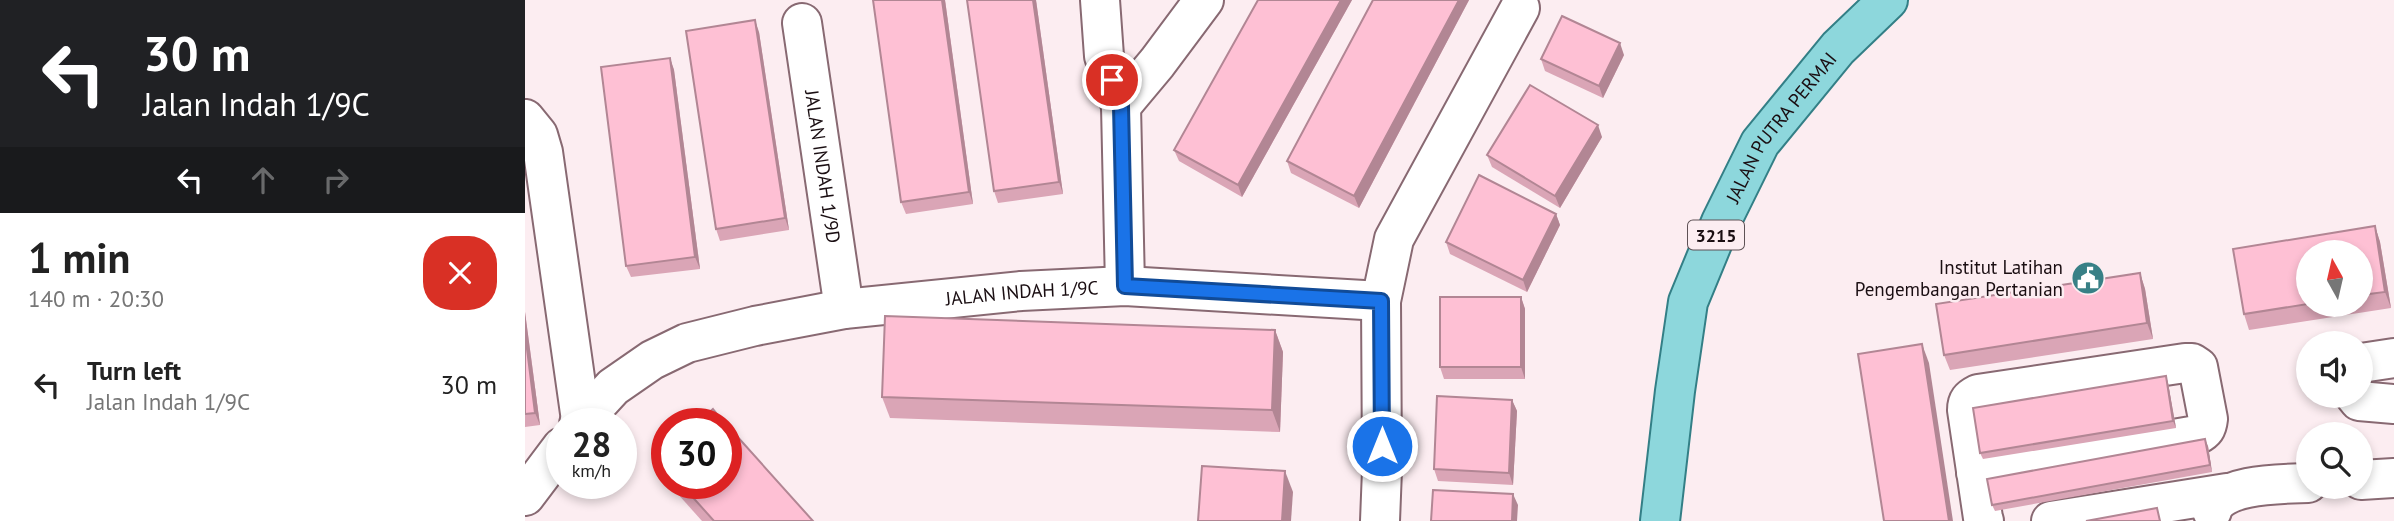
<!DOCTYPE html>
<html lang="en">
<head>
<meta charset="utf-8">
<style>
	:root { --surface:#fff; --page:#f2f2f2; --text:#222; --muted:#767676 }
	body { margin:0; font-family:"PT Sans",sans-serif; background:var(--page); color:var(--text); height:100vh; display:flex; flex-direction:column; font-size:26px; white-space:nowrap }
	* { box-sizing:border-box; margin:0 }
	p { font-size:23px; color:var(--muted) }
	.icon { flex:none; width:38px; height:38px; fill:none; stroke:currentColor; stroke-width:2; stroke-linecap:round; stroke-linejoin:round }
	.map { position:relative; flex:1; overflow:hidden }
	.panel { display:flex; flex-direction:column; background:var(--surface); width:525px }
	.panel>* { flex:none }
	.top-card { background:#202124; color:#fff; overflow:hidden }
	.needle { width:46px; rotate:352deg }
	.controls { position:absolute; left:1771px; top:240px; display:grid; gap:14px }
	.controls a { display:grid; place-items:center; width:77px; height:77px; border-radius:50%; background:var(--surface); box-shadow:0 4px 10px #0003; font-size:35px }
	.speed { position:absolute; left:21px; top:408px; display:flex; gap:14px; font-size:35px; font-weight:700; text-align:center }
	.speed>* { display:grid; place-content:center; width:91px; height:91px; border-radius:50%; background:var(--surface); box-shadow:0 4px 10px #0003; line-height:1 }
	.speed small { font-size:18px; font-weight:400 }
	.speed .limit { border:10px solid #d22; background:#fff; color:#111 }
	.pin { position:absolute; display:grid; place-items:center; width:60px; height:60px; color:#fff; margin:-30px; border:4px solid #fff; border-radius:50%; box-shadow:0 2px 7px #0007 }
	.me { position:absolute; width:77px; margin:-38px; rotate:0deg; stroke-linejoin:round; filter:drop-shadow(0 0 5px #0008) }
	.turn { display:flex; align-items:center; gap:24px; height:147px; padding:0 28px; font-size:32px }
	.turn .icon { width:91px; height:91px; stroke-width:2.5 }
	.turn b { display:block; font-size:49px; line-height:60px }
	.lanes { display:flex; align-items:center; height:66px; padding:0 28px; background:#0003; justify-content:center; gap:35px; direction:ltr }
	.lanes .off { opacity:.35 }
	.round { display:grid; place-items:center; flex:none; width:74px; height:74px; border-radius:28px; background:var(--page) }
	.summary { display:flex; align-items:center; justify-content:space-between; height:119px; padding:0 28px }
	h1 { font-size:42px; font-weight:800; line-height:52px }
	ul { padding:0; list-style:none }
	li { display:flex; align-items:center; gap:21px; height:105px; padding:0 28px }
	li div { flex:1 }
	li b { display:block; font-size:26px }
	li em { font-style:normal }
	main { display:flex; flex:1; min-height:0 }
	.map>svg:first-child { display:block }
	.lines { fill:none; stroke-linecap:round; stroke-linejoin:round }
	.minor-casing { stroke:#886972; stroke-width:42 }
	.major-casing { stroke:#337f86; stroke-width:42 }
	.minor { stroke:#fff; stroke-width:38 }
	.major { stroke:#8dd7dc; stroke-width:38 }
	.wall { fill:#daa5b6; fill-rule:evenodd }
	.shaded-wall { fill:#b28694 }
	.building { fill:#fec0d4; stroke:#b28694; stroke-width:2 }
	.route-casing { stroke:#114b97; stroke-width:18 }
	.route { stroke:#1a73e8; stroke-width:12 }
	.labels { text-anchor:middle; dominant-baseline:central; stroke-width:5; stroke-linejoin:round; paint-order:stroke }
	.shield { fill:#fcedf1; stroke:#5e5155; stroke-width:2 }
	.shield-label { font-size:18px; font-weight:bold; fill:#1a0e12 }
	.street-label { font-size:19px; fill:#1a0e12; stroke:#fcedf1 }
	.poi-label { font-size:19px; fill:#1a0e12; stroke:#fcedf1; text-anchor:end }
</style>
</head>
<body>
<main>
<section class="panel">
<div class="top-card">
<div class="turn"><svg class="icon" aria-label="left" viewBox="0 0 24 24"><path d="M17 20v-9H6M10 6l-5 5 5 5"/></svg><div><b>30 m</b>Jalan Indah 1/9C</div></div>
<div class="lanes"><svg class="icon" aria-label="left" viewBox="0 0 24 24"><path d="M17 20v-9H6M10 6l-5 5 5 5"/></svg><svg class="icon off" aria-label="ahead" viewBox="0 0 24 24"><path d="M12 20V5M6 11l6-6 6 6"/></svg><svg class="icon off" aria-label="right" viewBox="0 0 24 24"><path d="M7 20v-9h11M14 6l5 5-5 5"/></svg></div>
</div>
<div class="summary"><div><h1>1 min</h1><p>140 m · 20:30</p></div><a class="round" style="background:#d93025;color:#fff"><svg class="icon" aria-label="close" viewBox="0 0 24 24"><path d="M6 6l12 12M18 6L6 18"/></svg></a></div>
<ul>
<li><svg class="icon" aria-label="left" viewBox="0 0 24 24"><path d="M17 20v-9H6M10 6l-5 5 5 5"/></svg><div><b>Turn left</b><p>Jalan Indah 1/9C</p></div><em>30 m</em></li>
</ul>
</section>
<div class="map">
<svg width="1869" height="521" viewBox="0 0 1869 521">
	<rect width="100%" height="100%" fill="#fcedf1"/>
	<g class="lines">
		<defs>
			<g id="minor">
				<polyline points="575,0 579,56 596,106 600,286"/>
				<path id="s1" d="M277,23L319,309"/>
				<polyline points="596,106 632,63 679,0"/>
				<polyline points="0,119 13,135 18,152 56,420"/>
				<polyline points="1836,363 1869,358"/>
				<polyline points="1830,396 1834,401 1869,404"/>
				<path id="s2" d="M54,424L88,387L127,360L162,343L230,326L319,309L496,291L600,286L856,301"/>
				<path d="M1451,473L1672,435C1680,431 1682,428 1683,419L1673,367L1667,363H1660L1453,394C1445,398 1442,401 1442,410L1458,518L1459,521"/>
				<polyline points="1836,480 1869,478"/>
				<polyline points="0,496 37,447"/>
				<path d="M1687,511C1694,483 1759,484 1783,483"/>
				<polyline points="855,521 857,470 856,301 869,239 995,8"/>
				<polyline points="1526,521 1702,493"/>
			</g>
			<g id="major">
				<path id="s3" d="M1135,521L1150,391L1163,302L1196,222L1235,143L1313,48L1363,0"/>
			</g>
		</defs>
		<use href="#minor" class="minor-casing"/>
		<use href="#major" class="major-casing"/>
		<use href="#minor" class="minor"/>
		<use href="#major" class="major"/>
	</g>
	<g class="wall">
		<polygon points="420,0 448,204 381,214 376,202"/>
		<polygon points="442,0 511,0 538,194 473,203 469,191"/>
		<polygon points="733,0 827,0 717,197 654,161 649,150"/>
		<polygon points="848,0 944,0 834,208 766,173 762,161"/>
		<polygon points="234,32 264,230 195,241 191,229"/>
		<polygon points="1099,55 1078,98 1020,71 1016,59"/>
		<polygon points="145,58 149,70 175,269 106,277 101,266"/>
		<polygon points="1077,137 1035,208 967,167 962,155"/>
		<polygon points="1031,214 1035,225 1002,292 925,254 921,242"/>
		<path d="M1850,226L1855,242L1866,308L1724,330L1719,314L1708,249ZM1783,252H1836V304H1783Z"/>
		<polygon points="1615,273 1620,289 1628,339 1425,370 1419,355"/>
		<polygon points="996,297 1000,309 1000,379 919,379 915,367"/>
		<polygon points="0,312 15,425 0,427"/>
		<polygon points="750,330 758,352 755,432 365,418 357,397"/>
		<polygon points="1641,376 1643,383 1651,428 1458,459 1455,453"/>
		<polygon points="987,400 992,411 988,485 913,481 909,469"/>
		<polygon points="1683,446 1687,472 1470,511 1467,505"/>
		<polygon points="142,450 142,482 132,458"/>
		<polygon points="143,483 201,483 288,521 177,521"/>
	</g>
	<g class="shaded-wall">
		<polygon points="417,0 420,0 448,204 444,192"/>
		<polygon points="508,0 511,0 538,194 534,182"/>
		<polygon points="816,0 827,0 717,197 713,185"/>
		<polygon points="934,0 944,0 834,208 829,196"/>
		<polygon points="230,20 234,32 264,230 260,218"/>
		<polygon points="1095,43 1099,55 1078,98 1074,86"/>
		<polygon points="145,58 149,70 175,269 170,257"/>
		<polygon points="1073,125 1077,137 1035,208 1030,196"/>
		<polygon points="1031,214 1035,225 1002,292 998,280"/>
		<polygon points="1850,226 1855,242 1866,308 1860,292"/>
		<polygon points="1615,273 1620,289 1628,339 1622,323"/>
		<polygon points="996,297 1000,309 1000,379 996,367"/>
		<polygon points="0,312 15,425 10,413 0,333"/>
		<polygon points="750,330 758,352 755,432 747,410"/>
		<polygon points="1397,344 1404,363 1428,521 1424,521"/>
		<polygon points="1641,376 1643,383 1651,428 1648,421"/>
		<polygon points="987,400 992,411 988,485 984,473"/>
		<polygon points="1680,439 1683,446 1687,472 1685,465"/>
		<polygon points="760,471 768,492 766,521 757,521"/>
		<polygon points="988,494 993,505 992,521 987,521"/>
	</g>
	<g class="building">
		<polygon points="348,0 417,0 444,192 376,202"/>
		<polygon points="442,0 508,0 534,182 469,191"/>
		<polygon points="733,0 816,0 713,185 649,150"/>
		<polygon points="848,0 934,0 829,196 762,161"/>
		<polygon points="1037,16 1095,43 1074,86 1016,59"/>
		<polygon points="230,20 260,218 191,229 161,31"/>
		<polygon points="145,58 170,257 101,266 76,67"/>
		<polygon points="1005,85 1073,125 1030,196 962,155"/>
		<polygon points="954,175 1031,214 998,280 921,242"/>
		<polygon points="1850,226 1860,292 1836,295 1836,252 1783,252 1783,304 1719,314 1708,249"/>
		<polygon points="1615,273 1622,323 1419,355 1411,304"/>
		<rect x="915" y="297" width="81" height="70"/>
		<polygon points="360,316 750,330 747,410 357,397"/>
		<polygon points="0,333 10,413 0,414"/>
		<polygon points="1397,344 1424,521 1359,521 1333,354"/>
		<polygon points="1641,376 1648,421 1455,453 1448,408"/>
		<polygon points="912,396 987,400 984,473 909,469"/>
		<polygon points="188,409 200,424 171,424"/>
		<polygon points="201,424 288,521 189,521 155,483 201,483"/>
		<polygon points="1680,439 1685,465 1467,505 1462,479"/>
		<polygon points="142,450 142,469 132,458"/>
		<polygon points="677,466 760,471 757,521 673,521"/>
		<polygon points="908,490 988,494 987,521 906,521"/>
		<polygon points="1632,508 1635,521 1561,521"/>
	</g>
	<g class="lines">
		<defs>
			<polyline id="route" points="587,80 596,106 600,286 856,301 857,446"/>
		</defs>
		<use href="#route" class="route-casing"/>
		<use href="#route" class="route"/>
	</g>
	<defs>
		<symbol id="civic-disc" viewBox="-11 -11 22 22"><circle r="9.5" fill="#388086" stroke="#fcedf1"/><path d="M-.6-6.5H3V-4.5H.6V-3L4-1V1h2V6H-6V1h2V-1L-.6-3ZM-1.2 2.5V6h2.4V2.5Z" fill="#fff"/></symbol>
	</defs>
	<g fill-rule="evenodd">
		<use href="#civic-disc" x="1544" y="259" width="38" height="38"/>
	</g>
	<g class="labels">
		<rect class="shield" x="1163" y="220.5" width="56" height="29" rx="5"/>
		<g class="shield-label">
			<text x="1191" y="235">3215</text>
		</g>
		<g class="street-label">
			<text stroke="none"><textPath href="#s3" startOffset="420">JALAN PUTRA PERMAI</textPath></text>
			<text stroke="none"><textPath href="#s1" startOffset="145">JALAN INDAH 1/9D</textPath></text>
			<text stroke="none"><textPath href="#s2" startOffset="476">JALAN INDAH 1/9C</textPath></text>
		</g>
		<g class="poi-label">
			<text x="1538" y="267">Institut Latihan<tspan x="1538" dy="22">Pengembangan Pertanian</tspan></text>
		</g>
	</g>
</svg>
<div class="controls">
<a><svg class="needle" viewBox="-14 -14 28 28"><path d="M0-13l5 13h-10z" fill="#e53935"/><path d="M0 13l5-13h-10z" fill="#767676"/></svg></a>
<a><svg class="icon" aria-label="sound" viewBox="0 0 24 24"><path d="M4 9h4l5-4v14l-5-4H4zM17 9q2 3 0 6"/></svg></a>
<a><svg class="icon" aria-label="search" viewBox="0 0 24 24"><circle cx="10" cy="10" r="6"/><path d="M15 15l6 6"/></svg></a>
</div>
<div class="speed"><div>28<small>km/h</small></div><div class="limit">30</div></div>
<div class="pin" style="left:587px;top:80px;background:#d93025"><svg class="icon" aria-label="arrive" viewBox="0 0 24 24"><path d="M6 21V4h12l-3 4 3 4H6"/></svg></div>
<svg class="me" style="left:857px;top:446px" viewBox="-20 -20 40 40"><circle r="17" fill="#1a73e8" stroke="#fff" stroke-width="3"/><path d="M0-11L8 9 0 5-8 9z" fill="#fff"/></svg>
</div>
</main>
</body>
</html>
